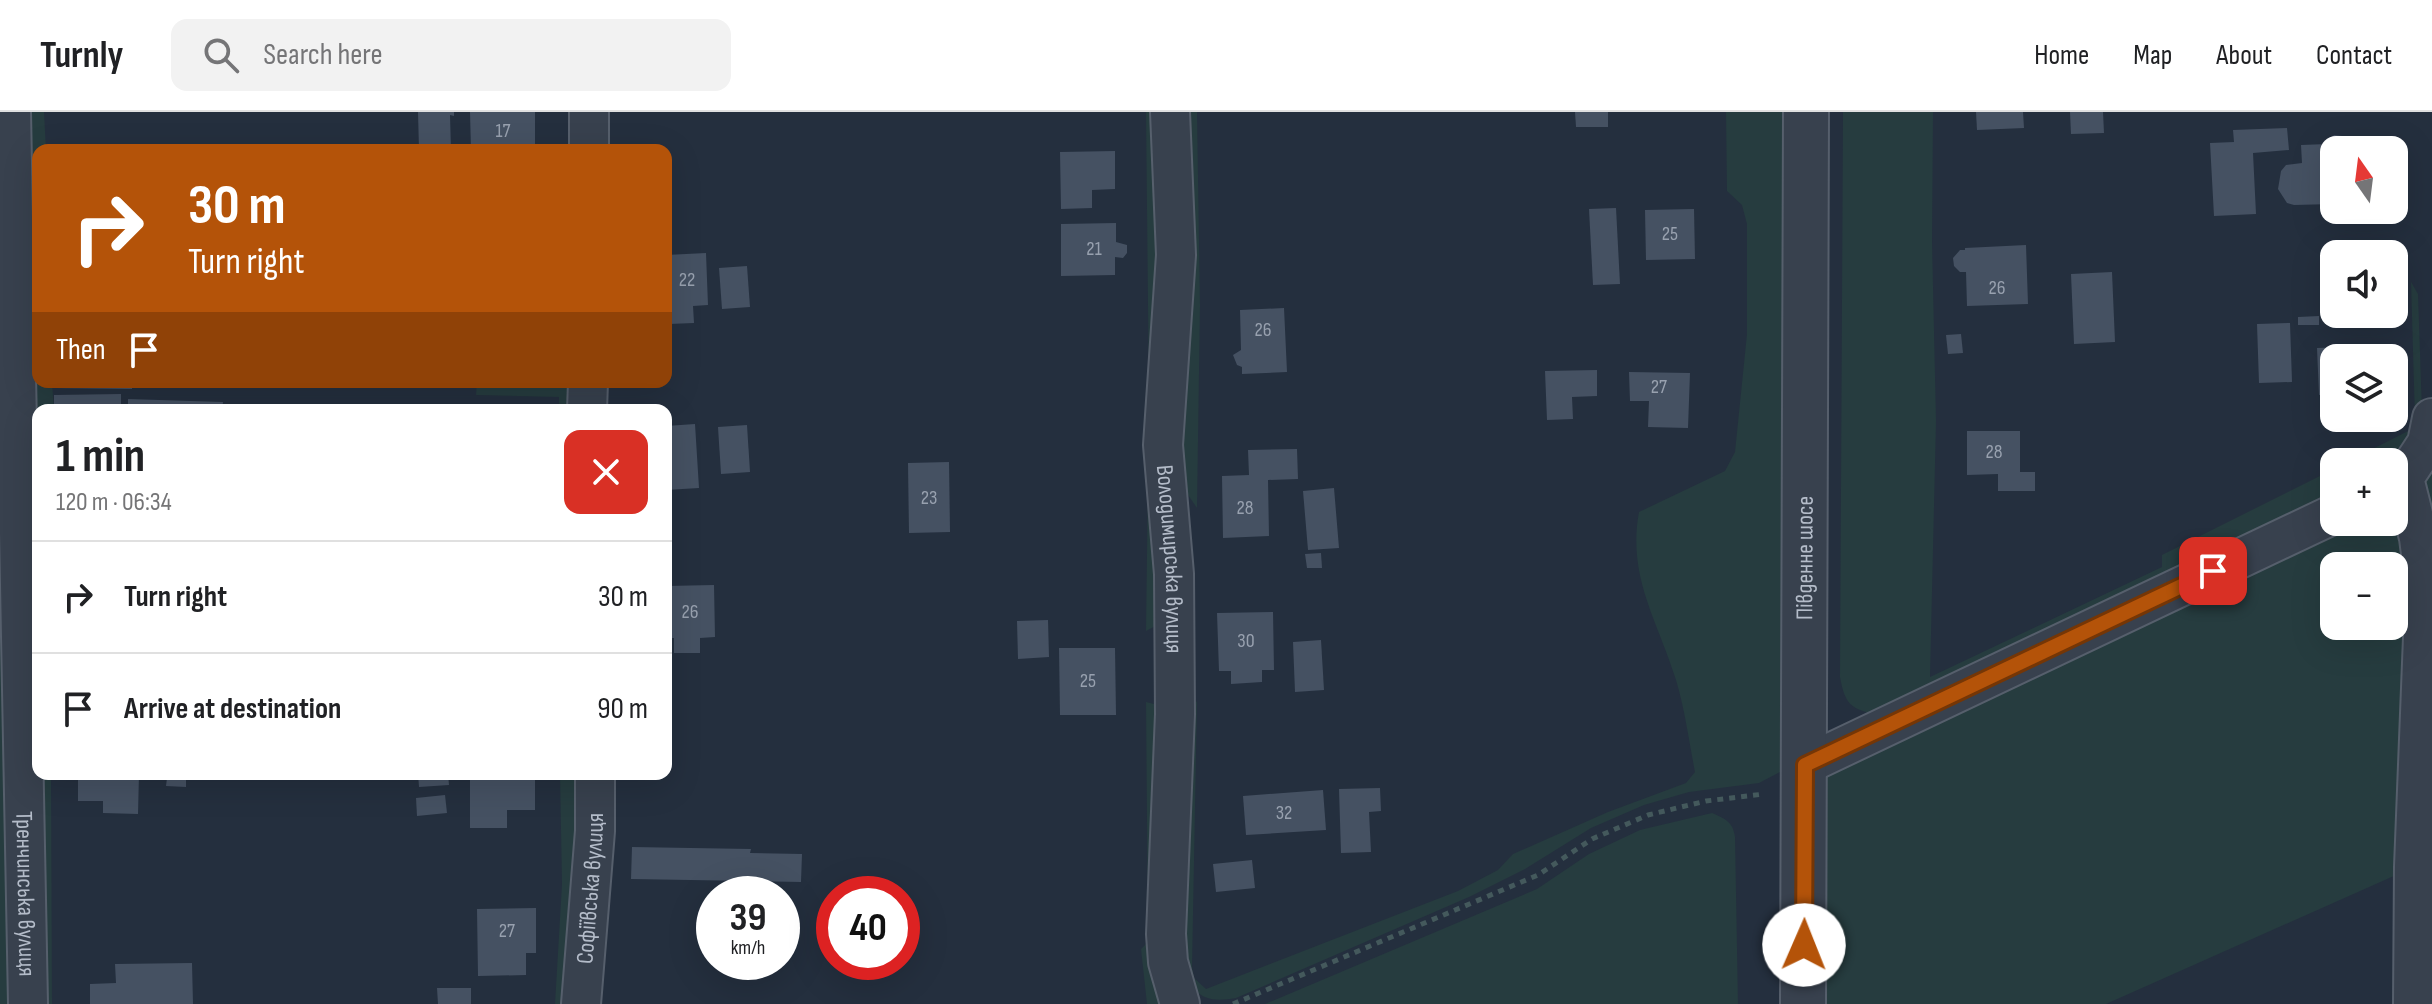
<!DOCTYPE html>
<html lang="en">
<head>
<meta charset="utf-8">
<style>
	:root { --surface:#fff; --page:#f2f2f2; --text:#202124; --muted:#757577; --line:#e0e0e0 }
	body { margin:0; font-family:"Sofia Sans Condensed",sans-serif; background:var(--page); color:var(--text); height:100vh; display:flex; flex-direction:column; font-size:30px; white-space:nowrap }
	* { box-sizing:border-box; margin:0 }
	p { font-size:26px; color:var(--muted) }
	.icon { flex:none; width:44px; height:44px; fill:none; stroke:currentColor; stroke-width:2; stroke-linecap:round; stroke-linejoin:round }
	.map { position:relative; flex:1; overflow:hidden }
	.panel { position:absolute; left:32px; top:292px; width:640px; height:376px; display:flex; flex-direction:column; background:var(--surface); border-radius:16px; box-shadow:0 8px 32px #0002 }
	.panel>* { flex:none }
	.top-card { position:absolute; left:32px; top:32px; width:640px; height:244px; border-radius:16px; box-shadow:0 8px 32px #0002; background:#b45309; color:#fff; overflow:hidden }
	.needle { width:52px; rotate:346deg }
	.controls { position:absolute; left:2320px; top:24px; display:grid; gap:16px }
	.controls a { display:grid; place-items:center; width:88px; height:88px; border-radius:16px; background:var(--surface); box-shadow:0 8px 32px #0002; font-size:40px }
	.speed { position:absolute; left:696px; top:764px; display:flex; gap:16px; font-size:40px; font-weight:700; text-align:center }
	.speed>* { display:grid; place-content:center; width:104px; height:104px; border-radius:50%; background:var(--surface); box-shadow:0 8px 32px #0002; line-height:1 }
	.speed small { font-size:20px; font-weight:400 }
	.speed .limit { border:12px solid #d22; background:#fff; color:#111 }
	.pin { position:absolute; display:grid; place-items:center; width:68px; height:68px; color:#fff; margin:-34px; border-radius:16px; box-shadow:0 4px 12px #0006 }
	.me { position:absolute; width:88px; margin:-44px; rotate:1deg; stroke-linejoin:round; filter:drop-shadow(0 0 6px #0008) }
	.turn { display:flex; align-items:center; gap:28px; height:168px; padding:0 24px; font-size:36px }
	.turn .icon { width:104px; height:104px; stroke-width:2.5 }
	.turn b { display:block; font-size:56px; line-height:68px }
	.then { display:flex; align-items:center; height:76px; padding:0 24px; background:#0003; gap:16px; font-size:30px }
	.round { display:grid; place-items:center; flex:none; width:84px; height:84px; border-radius:16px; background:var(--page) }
	.headline { display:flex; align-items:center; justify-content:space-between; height:136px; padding:0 24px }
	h1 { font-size:48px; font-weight:700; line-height:60px }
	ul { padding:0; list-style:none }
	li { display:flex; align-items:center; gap:24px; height:112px; padding:0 24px; border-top:2px solid var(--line) }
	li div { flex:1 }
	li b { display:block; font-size:30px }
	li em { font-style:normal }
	header { display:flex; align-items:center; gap:48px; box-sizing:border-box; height:112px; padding:0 40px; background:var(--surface); border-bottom:2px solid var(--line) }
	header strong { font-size:38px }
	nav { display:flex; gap:44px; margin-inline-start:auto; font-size:28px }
	.search { width:560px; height:72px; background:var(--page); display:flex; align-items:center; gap:20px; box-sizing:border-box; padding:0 28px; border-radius:16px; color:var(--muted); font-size:30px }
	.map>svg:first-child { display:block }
	.green { fill:#263c3f; fill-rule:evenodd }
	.building { fill:#455162 }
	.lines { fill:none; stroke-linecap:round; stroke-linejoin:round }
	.minor-casing { stroke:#565f6c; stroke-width:42 }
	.tertiary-casing { stroke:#565f6c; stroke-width:48 }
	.path { stroke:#44595c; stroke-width:5; stroke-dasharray:6 6; stroke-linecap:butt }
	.minor { stroke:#38414e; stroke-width:38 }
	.tertiary { stroke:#38414e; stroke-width:44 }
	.route-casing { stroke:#753606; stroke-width:20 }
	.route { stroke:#b45309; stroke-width:14 }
	.labels { text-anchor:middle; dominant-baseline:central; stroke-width:7; stroke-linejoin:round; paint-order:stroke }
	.number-label { font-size:20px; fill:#98a1af }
	.street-label { font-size:24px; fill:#b4bcc9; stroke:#1d2633 }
</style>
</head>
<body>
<header>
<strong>Turnly</strong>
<div class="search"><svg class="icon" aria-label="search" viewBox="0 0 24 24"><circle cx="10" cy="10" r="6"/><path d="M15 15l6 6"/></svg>Search here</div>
<nav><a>Home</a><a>Map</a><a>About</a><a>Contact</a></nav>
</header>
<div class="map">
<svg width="2432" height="892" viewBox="0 0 2432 892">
	<rect width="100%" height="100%" fill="#242f3e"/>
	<g class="green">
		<polygon points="0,0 44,0 46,38 38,38 38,270 52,270 54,298 38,298 38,379"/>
		<polygon points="1146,0 1160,0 1159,512 1146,519 1149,289"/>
		<polygon points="1181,0 1197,0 1200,193 1197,396 1184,377 1176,347"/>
		<path d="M1726,0H1790L1785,649L1780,660L1759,671L1689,680L1644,693L1591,716L1525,757L1469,785L1236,886C1202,892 1195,882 1179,854L1192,595L1197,589L1192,856L1194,866L1206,877L1458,779L1498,758L1513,742L1608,700L1686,671L1695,660C1689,630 1685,598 1676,568C1658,509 1627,465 1639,400L1725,359L1735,340L1747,222V112L1742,93L1727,79Z"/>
		<path d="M1843,0H1933L1932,130L1936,309L1930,565L2162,455V443L2334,357V385L1878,603C1850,597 1845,592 1840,565Z"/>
		<polygon points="2411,170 2418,182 2422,299 2418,316 2394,350 2347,350 2408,319 2415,308"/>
		<polygon points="0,195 15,892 0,892"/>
		<polygon points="477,270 566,270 572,298 559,298 559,285 476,283"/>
		<path d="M2432,306V747L2106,892H1803L1805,653L2334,410H2394V371ZM2334,454H2394V514H2334Z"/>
		<polygon points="1146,590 1154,592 1158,599 1164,892 1147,892 1141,837 1148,830"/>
		<polygon points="38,662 51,662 52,892 37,892"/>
		<polygon points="560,662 581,662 575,892 555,892 562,772"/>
		<path d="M1712,701C1726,707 1733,710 1735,725L1738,892H1265L1537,777L1589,742L1640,718Z"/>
	</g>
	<g class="building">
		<polygon points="418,0 454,0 454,4 450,3 451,38 419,38"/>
		<polygon points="470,0 535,0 535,38 471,38"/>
		<polygon points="1575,0 1608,0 1608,15 1576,15"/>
		<polygon points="1976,0 2023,0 2024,16 1977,18"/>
		<polygon points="2070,0 2103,0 2104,21 2071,22"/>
		<polygon points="2287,16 2289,38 2253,41 2256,102 2214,104 2210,31 2234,30 2233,18"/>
		<polygon points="2334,23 2342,24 2347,32 2374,30 2374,35 2385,34 2385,38 2334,38 2334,92 2294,93 2287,91 2278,77 2281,59 2286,53 2302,51 2301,33 2327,32"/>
		<polygon points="1115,39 1115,77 1092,78 1092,96 1061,97 1060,40"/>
		<polygon points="1616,96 1620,172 1593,173 1589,97"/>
		<polygon points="1694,97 1695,147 1646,148 1645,98"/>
		<polygon points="1116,111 1116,130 1127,133 1127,141 1123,146 1115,145 1115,163 1061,164 1061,112"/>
		<polygon points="2026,133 2028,192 1967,194 1966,160 1960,160 1954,154 1953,146 1960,138 1965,138 1965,136"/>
		<polygon points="706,141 708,193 693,194 694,211 669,212 668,196 666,196 666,143"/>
		<polygon points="747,154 750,195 722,197 719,156"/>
		<polygon points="2112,160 2115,230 2074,232 2071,162"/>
		<polygon points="1284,196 1287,260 1242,262 1242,255 1237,253 1233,243 1241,238 1240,198"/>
		<polygon points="2319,204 2319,213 2298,213 2298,205"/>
		<polygon points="2290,211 2292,270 2259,271 2257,212"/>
		<polygon points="1961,222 1963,241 1948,242 1946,223"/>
		<polygon points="2367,234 2368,246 2334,246 2334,282 2319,283 2317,236"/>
		<polygon points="1597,258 1597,284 1572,285 1573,307 1547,308 1545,259"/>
		<polygon points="1629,260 1690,261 1688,316 1648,315 1649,289 1630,289"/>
		<polygon points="54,270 132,270 132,277 54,276"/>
		<polygon points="153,270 188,270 188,276 153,275"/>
		<polygon points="121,282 121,298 54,298 54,283"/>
		<polygon points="128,287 223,290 222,298 128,298"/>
		<polygon points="695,312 699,376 666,378 666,314"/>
		<polygon points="747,313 750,360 721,362 718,315"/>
		<polygon points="1967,319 2020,319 2020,360 2035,360 2035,379 1998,379 1998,362 1967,363"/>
		<polygon points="1297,337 1298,367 1268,368 1269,424 1223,426 1222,364 1249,363 1248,338"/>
		<polygon points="949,350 950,420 909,421 908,351"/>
		<polygon points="1334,376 1339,436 1308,438 1303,379"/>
		<polygon points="1321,441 1322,456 1307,456 1305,442"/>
		<polygon points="714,473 715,525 700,526 700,541 674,541 674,526 666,526 666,474"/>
		<polygon points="1273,500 1274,558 1262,558 1262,570 1231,572 1231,559 1219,559 1217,501"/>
		<polygon points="1048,508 1049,545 1018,547 1017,509"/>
		<polygon points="1321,528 1324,578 1295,580 1293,530"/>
		<polygon points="1059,536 1115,536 1116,603 1060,603"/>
		<polygon points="78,662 139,662 138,702 103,701 103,689 78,689"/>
		<polygon points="160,662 186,662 186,675 166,674 167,666 159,666"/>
		<polygon points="418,662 448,662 449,673 419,675"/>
		<polygon points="470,662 535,662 535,698 507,698 507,716 470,716"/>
		<polygon points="1380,676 1381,699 1369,700 1371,740 1341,741 1339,677"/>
		<polygon points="1323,678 1326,718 1246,723 1243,684"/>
		<polygon points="445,683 447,701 417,704 416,686"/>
		<polygon points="632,735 751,737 750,741 802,742 801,770 631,767"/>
		<polygon points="1252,748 1255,776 1216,780 1213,752"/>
		<polygon points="536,796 536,841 526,841 526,863 478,864 477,797"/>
		<polygon points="192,851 193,892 90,892 90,872 116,871 115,852"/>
		<polygon points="437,876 471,876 471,892 438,892"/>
	</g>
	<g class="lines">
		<defs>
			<g id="minor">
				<path id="s1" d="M11,0L28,892"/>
				<path id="s2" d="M1170,0L1176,143L1163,333L1174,462L1175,602L1166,822L1168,850L1180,892"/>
				<polyline points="589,38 589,0"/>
				<polyline points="587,298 588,270"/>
				<polyline points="1805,653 2334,402"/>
				<path id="s3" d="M581,892L595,719V662"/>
				<polyline points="2413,892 2414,755 2425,474 2419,426 2404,366 2427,331 2432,306"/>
			</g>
			<g id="tertiary">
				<path id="s4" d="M1803,892L1806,0"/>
			</g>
		</defs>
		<use href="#minor" class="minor-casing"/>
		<use href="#tertiary" class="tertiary-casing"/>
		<polyline class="path" points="1233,892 1538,763 1592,727 1648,703 1706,689 1764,682"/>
		<use href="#minor" class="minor"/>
		<use href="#tertiary" class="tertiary"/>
	</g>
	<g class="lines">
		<defs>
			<polyline id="route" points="1804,833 1805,653 2213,459"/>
		</defs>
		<use href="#route" class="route-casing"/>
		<use href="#route" class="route"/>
	</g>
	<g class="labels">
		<g class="number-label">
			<text x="503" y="19">17</text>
			<text x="1670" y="122">25</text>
			<text x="1094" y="137">21</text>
			<text x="687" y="168">22</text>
			<text x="1997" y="176">26</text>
			<text x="1263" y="218">26</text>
			<text x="1659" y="275">27</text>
			<text x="1994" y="340">28</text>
			<text x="929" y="386">23</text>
			<text x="1245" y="396">28</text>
			<text x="690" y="500">26</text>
			<text x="1246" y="529">30</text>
			<text x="1088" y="569">25</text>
			<text x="1284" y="701">32</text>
			<text x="507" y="819">27</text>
		</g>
		<g class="street-label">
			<text stroke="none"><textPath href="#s4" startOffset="446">Південне шосе</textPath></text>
			<text stroke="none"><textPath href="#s2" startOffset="448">Володимирська вулиця</textPath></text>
			<text stroke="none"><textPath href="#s3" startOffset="116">Софіївська вулиця</textPath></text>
			<text stroke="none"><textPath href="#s1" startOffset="782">Тренчинська вулиця</textPath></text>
		</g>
	</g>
</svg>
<div class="controls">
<a><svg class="needle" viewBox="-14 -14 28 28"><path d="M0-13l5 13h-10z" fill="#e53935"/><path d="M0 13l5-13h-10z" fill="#757577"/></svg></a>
<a><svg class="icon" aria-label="sound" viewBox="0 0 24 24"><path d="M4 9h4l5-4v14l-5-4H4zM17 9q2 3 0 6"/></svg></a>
<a><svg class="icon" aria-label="layers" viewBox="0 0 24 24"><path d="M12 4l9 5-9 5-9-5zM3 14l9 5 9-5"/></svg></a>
<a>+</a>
<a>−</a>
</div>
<div class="speed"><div>39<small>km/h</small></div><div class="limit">40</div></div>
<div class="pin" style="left:2213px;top:459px;background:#d93025"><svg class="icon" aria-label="arrive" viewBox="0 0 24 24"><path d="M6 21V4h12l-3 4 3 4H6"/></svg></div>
<svg class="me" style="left:1804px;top:833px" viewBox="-20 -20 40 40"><circle r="19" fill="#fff"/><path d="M0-13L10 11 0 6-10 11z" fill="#b45309"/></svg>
<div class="top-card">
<div class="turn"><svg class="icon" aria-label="right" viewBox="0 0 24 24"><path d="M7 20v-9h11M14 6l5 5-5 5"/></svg><div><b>30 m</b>Turn right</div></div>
<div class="then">Then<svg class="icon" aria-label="arrive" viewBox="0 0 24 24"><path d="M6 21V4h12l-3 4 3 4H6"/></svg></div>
</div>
<section class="panel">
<div class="headline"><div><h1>1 min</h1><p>120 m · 06:34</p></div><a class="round" style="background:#d93025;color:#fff"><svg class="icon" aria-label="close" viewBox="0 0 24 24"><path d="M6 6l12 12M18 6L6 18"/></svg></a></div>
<ul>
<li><svg class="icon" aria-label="right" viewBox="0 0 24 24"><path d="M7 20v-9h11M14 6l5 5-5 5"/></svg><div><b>Turn right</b></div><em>30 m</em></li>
<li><svg class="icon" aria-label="arrive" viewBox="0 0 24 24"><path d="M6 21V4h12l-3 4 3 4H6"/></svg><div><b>Arrive at destination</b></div><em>90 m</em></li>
</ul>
</section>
</div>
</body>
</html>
